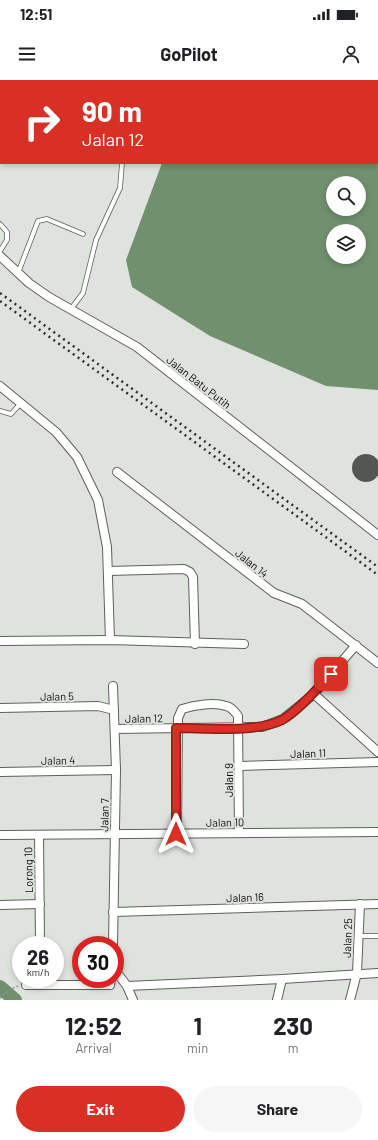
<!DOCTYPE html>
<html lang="en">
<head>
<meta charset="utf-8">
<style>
	:root { --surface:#fff; --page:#f6f6f6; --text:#202124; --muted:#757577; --accent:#d93025 }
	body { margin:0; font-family:Barlow,sans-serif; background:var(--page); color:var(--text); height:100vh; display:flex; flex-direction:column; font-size:15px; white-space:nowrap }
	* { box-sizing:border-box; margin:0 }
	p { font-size:13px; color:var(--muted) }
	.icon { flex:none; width:22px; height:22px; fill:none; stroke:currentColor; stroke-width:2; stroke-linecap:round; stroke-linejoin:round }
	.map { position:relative; height:920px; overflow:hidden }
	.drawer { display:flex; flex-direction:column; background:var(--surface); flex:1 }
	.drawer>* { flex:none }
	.top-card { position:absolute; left:0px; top:0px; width:378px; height:84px; box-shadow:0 2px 6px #0003; background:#d93025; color:#fff; overflow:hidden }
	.tools { position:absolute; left:326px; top:96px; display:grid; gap:8px }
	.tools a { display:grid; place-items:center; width:40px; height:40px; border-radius:50%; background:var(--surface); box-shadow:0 2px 6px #0003; font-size:20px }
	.speed { position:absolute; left:12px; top:856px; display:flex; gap:8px; font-size:20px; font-weight:700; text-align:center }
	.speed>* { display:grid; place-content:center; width:52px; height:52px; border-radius:50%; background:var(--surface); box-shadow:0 2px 6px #0003; line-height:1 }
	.speed small { font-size:10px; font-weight:400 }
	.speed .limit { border:6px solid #d22; background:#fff; color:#111 }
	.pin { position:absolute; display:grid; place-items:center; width:34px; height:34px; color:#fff; margin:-17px; border-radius:8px; box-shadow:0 2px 6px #0006 }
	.me { position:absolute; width:44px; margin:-22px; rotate:0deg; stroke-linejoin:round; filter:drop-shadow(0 0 3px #0008) }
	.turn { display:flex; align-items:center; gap:14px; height:84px; padding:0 16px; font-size:18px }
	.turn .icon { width:52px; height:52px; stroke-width:2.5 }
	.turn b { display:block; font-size:28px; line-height:34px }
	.eta { display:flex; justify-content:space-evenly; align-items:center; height:68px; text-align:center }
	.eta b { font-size:24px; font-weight:700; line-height:28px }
	.primary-button { display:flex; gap:8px; margin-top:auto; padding:8px 16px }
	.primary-button a { flex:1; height:46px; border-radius:24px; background:var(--accent); color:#fff; font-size:16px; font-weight:700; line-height:46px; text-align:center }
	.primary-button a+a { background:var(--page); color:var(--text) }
	.status { display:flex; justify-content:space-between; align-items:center; height:28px; padding:0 20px; background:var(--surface); direction:ltr }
	.status svg { height:11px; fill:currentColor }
	header { display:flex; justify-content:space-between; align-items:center; height:52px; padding:0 16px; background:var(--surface); font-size:18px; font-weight:700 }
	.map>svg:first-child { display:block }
	.water { fill:#71906e; fill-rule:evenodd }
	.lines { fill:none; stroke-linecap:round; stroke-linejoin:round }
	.river { stroke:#71906e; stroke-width:14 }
	.building { fill:#535652 }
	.lane-casing { stroke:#5d615c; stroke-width:5.5 }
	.street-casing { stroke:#5d615c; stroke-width:10 }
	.path { stroke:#8c8f8b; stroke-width:1.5; stroke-dasharray:2 2; stroke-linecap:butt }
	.lane { stroke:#fff; stroke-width:4 }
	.street { stroke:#fff; stroke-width:8 }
	.rail { stroke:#2e302e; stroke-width:2.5; stroke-dasharray:2 4; stroke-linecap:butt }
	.route-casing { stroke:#8d1f18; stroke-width:10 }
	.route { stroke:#d93025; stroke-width:7 }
	.labels { text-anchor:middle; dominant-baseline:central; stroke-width:4; stroke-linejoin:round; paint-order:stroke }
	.street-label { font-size:11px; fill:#0b0c0b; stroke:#dfe3de }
</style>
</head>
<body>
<div class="status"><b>12:51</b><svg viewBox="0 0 49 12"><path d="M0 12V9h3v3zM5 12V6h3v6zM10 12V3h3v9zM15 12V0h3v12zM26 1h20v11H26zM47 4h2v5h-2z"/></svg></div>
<header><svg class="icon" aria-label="menu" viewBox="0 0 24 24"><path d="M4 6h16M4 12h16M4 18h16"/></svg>GoPilot<svg class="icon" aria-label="person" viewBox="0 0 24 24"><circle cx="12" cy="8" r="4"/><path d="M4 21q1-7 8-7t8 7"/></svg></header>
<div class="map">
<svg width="378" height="920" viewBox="0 0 378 920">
	<rect width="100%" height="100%" fill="#dfe3de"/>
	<path class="water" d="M207,0H378V310L326,306L210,256L132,207L126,180L162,83H377V1ZM333,103H359V129H333ZM333,151H359V177H333Z"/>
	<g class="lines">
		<polyline class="river" points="0,907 15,920"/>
	</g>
	<circle class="building" cx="366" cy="388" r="14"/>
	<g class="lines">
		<defs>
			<g id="lane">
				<polyline points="148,1 149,0"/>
				<polyline points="0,144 7,152 7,160 0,171"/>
				<polyline points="18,193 38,141 47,139 83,154"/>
				<polyline points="71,229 83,213 96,160 120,108 122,83"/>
				<polyline points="0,331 11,334 21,323"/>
				<polyline points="358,856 378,856"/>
			</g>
			<g id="street">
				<polyline points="0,176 29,203 49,217 137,267 378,455"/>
				<polyline points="0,306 56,352 77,377 98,420 107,467 110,560"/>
				<polyline points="117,392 274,513 302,524 378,583"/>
				<polyline points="108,491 184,489 190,492 193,497 195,564"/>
				<polyline points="0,561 110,560 244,564"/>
				<polyline points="314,614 378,672"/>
				<polyline points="0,628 98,626 114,630"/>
				<polyline points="115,649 262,647 283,639 314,614 356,565"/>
				<polyline points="239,686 378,682"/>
				<polyline points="0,692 116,690"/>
				<path d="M177,753L178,638L182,629C195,625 214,622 226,626C232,627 235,632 238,636L239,753"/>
				<polyline points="0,755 378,752"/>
				<polyline points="39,755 40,865"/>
				<polyline points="0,825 40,824"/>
				<polyline points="113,832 378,824"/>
				<polyline points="113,865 116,690 113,606"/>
				<polyline points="115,890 127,906 133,920"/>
				<polyline points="26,905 110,905 111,899"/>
				<polyline points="127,906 282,899 378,893"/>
				<polyline points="277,920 282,899"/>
				<polyline points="350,920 357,893 360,824"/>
			</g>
		</defs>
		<use href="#lane" class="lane-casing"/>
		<use href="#street" class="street-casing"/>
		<polyline class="path" points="0,918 13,908 18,906"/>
		<use href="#lane" class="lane"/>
		<use href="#street" class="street"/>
		<g class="rail">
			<polyline points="0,213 378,487"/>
			<polyline points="0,221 378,495"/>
		</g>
	</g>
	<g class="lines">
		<defs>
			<path id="route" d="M176,754V648C207,648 256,653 282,640C298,631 318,608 331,594"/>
		</defs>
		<use href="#route" class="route-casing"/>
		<use href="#route" class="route"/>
	</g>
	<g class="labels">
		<g class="street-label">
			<text transform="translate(199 302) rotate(38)">Jalan Batu Putih</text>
			<text transform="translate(252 483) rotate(38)">Jalan 14</text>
			<text transform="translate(57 616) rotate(-1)">Jalan 5</text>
			<text transform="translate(144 638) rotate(-1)">Jalan 12</text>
			<text transform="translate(308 673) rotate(-2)">Jalan 11</text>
			<text transform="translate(58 680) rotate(-1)">Jalan 4</text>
			<text transform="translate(228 700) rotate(-90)">Jalan 9</text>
			<text transform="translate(104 735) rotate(-89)">Jalan 7</text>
			<text transform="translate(225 742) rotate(-1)">Jalan 10</text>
			<text transform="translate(28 790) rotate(-91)">Lorong 10</text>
			<text transform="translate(245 817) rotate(-2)">Jalan 16</text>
			<text transform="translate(347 858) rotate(-88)">Jalan 25</text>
		</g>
	</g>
</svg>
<div class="tools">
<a><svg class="icon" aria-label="search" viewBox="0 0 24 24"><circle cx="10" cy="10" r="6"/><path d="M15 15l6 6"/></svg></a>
<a><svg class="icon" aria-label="layers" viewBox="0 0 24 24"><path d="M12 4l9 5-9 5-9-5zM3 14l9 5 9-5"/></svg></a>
</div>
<div class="speed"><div>26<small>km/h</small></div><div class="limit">30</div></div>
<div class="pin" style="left:331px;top:594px;background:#d93025"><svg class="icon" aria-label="arrive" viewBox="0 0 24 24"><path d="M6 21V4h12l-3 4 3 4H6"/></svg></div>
<svg class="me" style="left:176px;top:754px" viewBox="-20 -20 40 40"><path d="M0-17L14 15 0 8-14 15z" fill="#d93025" stroke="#fff" stroke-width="4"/></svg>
<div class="top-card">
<div class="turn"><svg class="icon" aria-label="right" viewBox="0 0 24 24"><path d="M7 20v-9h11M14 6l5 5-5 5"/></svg><div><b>90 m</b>Jalan 12</div></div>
</div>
</div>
<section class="drawer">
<div class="eta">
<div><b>12:52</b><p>Arrival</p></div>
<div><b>1</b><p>min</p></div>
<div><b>230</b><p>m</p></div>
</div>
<div class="primary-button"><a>Exit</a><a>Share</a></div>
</section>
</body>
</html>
